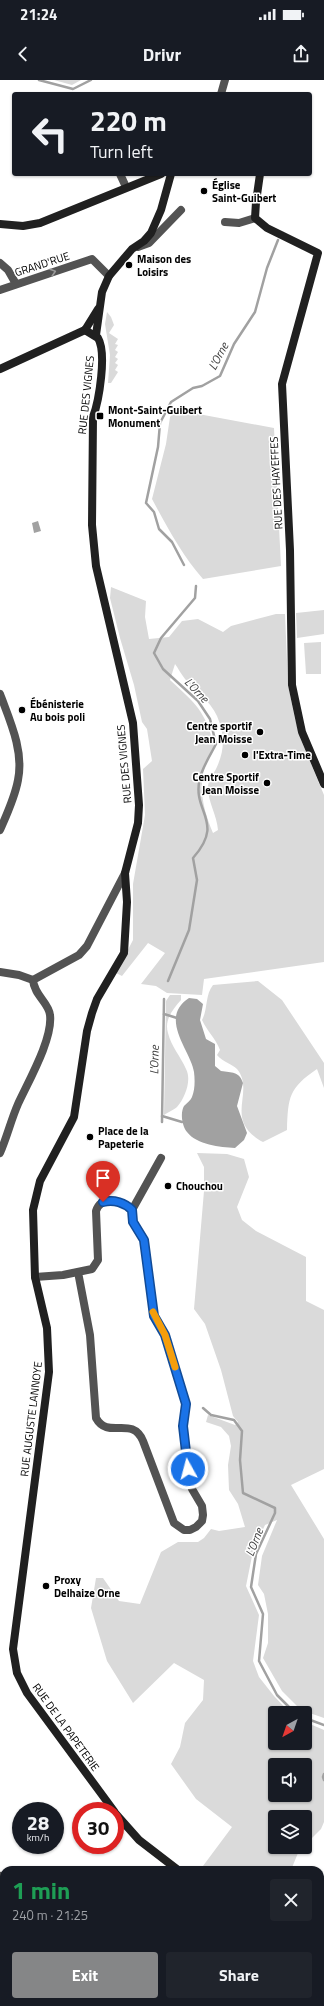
<!DOCTYPE html>
<html lang="en">
<head>
<meta charset="utf-8">
<style>
	:root { --surface:#171b24; --page:#20242c; --text:#f1f3f6; --muted:#9ea1a6; --accent:#858687 }
	body { margin:0; font-family:"Titillium Web",sans-serif; background:var(--page); color:var(--text); height:100vh; display:flex; flex-direction:column; font-size:15px; white-space:nowrap }
	* { box-sizing:border-box; margin:0 }
	p { font-size:13px; color:var(--muted) }
	.icon { flex:none; width:22px; height:22px; fill:none; stroke:currentColor; stroke-width:2; stroke-linecap:round; stroke-linejoin:round }
	.map { position:relative; flex:1; overflow:hidden }
	.details { position:absolute; left:0px; top:1786px; width:324px; height:140px; display:flex; flex-direction:column; background:var(--surface); border-radius:12px 12px 0 0; box-shadow:0 1px 3px #0004 }
	.details>* { flex:none }
	.hud { position:absolute; left:12px; top:12px; width:300px; height:84px; border-radius:4px; box-shadow:0 1px 3px #0004; background:#171b24; color:var(--text); overflow:hidden }
	.needle { width:26px; rotate:220deg }
	.buttons { position:absolute; left:268px; top:1626px; display:grid; gap:8px }
	.buttons a { display:grid; place-items:center; width:44px; height:44px; border-radius:4px; background:var(--surface); box-shadow:0 1px 3px #0004; font-size:20px }
	.speed { position:absolute; left:12px; top:1722px; display:flex; gap:8px; font-size:20px; font-weight:700; text-align:center }
	.speed>* { display:grid; place-content:center; width:52px; height:52px; border-radius:50%; background:var(--surface); box-shadow:0 1px 3px #0004; line-height:1 }
	.speed small { font-size:10px; font-weight:400 }
	.speed .limit { border:6px solid #d22; background:#fff; color:#111 }
	.pin { position:absolute; display:grid; place-items:center; width:34px; height:34px; color:#fff; margin:-41px -17px; border-radius:50% 50% 50% 0; rotate:-45deg; box-shadow:0 0 4px #0007 }
	.pin .icon { rotate:45deg }
	.me { position:absolute; width:44px; margin:-22px; rotate:353deg; stroke-linejoin:round; filter:drop-shadow(0 0 3px #0008) }
	.turn { display:flex; align-items:center; gap:14px; height:84px; padding:0 12px; font-size:18px }
	.turn .icon { width:52px; height:52px; stroke-width:2.5 }
	.turn b { display:block; font-size:28px; line-height:34px }
	.round { display:grid; place-items:center; flex:none; width:42px; height:42px; border-radius:4px; background:var(--page) }
	.overview { display:flex; align-items:center; justify-content:space-between; height:68px; padding:0 12px }
	h1 { font-size:24px; font-weight:700; line-height:30px; color:#1e9e55 }
	.button { display:flex; gap:8px; margin-top:auto; padding:8px 12px }
	.button a { flex:1; height:46px; border-radius:4px; background:var(--accent); color:#fff; font-size:16px; font-weight:700; line-height:46px; text-align:center }
	.button a+a { background:var(--page); color:var(--text) }
	.status { display:flex; justify-content:space-between; align-items:center; height:28px; padding:0 20px; background:var(--surface); direction:ltr }
	.status svg { height:11px; fill:currentColor }
	header { display:flex; justify-content:space-between; align-items:center; height:52px; padding:0 12px; background:var(--surface); font-size:18px; font-weight:700 }
	.map>svg:first-child { display:block }
	.green { fill:#dadada; fill-rule:evenodd }
	.water { fill:#a1a1a1 }
	.lines { fill:none; stroke-linecap:round; stroke-linejoin:round }
	.stream { stroke:#a1a1a1; stroke-width:2.5 }
	.street { stroke:#535353; stroke-width:8 }
	.secondary { stroke:#202020; stroke-width:8 }
	.oneway { stroke:#989898 }
	.route-casing { stroke:#114b97; stroke-width:10 }
	.route { stroke:#1a73e8; stroke-width:7 }
	.slow { stroke:#f59e0b; stroke-width:7 }
	.poi-dot { fill:#000; stroke:#fff; stroke-width:1.5 }
	.labels { text-anchor:middle; dominant-baseline:central; stroke-width:3; stroke-linejoin:round; paint-order:stroke }
	.poi-label { font-size:11px; font-weight:bold; fill:#000; stroke:#fff; text-anchor:start }
	.street-label { font-size:11px; fill:#000; stroke:#fff }
	.water-label { font-size:12px; font-style:italic; fill:#424242; stroke:#fff }
</style>
</head>
<body>
<div class="status"><b>21:24</b><svg viewBox="0 0 49 12"><path d="M0 12V9h3v3zM5 12V6h3v6zM10 12V3h3v9zM15 12V0h3v12zM26 1h20v11H26zM47 4h2v5h-2z"/></svg></div>
<header><svg class="icon" aria-label="back" viewBox="0 0 24 24"><path d="M15 5l-7 7 7 7"/></svg>Drivr<svg class="icon" aria-label="share" viewBox="0 0 24 24"><path d="M12 15V3M7 8l5-5 5 5M5 13v7h14v-7"/></svg></header>
<div class="map">
<svg width="324" height="1926" viewBox="0 0 324 1926">
	<rect width="100%" height="100%" fill="#fff"/>
	<g class="green">
		<polygon points="54,0 81,0 72,5"/>
		<polygon points="107,232 111,237 114,245 109,253 118,259 115,264 118,265 115,270 118,272 115,277 118,279 115,283 118,285 115,290 118,292 111,303 108,303 110,275 105,244"/>
		<path d="M178,328L193,333L274,348L281,486L203,499C182,475 167,447 152,419L166,364L170,337Z"/>
		<path d="M111,507L146,521L145,537L149,559L169,557L182,541L198,539L223,552L231,546L276,534H285L288,605L295,639L301,660L324,715V882L204,899L202,915L167,913L156,906L141,904L165,873L148,863L122,896L116,893L133,860V804L145,735L143,689L152,681L147,649L142,642L134,605L120,558L110,518ZM175,584C178,588 181,594 185,599C196,611 210,621 217,636C225,655 225,670 216,689C213,694 209,700 208,706C207,720 217,735 218,750L213,753C200,722 196,696 214,666C205,630 196,624 170,600Z"/>
		<polygon points="324,530 324,554 297,558 296,533"/>
		<polygon points="321,562 321,594 306,594 304,563"/>
		<path d="M258,901L282,920L324,983V1008L317,989C289,1008 288,1017 287,1050L263,1062C222,1040 256,1012 237,989C232,984 223,982 217,975L220,970C216,959 207,951 202,940C208,929 205,915 213,905Z"/>
		<path d="M170,915H181V920C173,929 164,940 168,953C171,966 181,977 186,989C192,1000 185,1018 177,1027C174,1030 168,1032 164,1035L166,921Z"/>
		<path d="M197,1073L227,1074L244,1079L249,1097L237,1127L242,1140L256,1151L306,1177V1221L324,1230V1389L291,1405L324,1459V1638L301,1630L282,1611L263,1578L268,1563V1534L264,1514L258,1505L262,1476L277,1440L265,1445L253,1471L246,1506L259,1535L253,1581L259,1597L274,1616L290,1633H275V1663H305V1642L324,1650V1742L321,1749L305,1765V1737H275V1767H303L298,1773L291,1790H200L232,1747L196,1719L171,1684L180,1667L185,1643L203,1620L204,1600L174,1583L133,1623L107,1581L91,1528L96,1498H103L119,1521L140,1524L161,1472L178,1462H198L204,1458L211,1449L219,1451L245,1447L238,1424L229,1410L228,1385L231,1366L229,1356L221,1347L206,1342L208,1335L235,1345L238,1342L233,1336L221,1290L205,1244L194,1229L204,1111V1087ZM275,1685H305V1715H275Z"/>
	</g>
	<g class="water">
		<polygon points="38,441 41,451 34,453 32,443"/>
		<path d="M189,918L197,919L203,924L200,940L206,959L215,964V986L221,991C232,993 239,991 243,1003L237,1026L247,1053L244,1060L235,1068C220,1067 197,1065 187,1052C182,1046 180,1033 184,1026C187,1023 191,1020 192,1017C195,1010 195,1000 194,992C191,971 158,938 189,918Z"/>
	</g>
	<g class="lines">
		<g class="stream">
			<polyline points="39,0 73,9 91,0"/>
			<polyline points="184,485 172,462 159,449 154,432 146,423 158,367 160,343 171,322 193,308 202,306 220,296 234,264 255,232 267,188 278,160"/>
			<path d="M168,901L189,850L197,800L193,778C226,741 191,732 200,698C203,686 211,674 216,664L210,639L198,621L163,589L154,573L161,558L195,518L196,506"/>
			<polyline points="164,934 177,938"/>
			<polyline points="162,1036 182,1042"/>
			<polyline points="162,1042 164,919"/>
			<polyline points="203,1328 211,1335 234,1340 242,1351 240,1380 243,1413 275,1428 275,1433 256,1474 251,1507 263,1534 259,1581 277,1615 295,1633"/>
			<polyline points="305,1638 324,1645"/>
			<polyline points="324,1694 323,1697 324,1700"/>
		</g>
		<g class="street">
			<polyline points="221,14 225,0"/>
			<polyline points="120,94 126,107"/>
			<polyline points="225,142 239,143 255,138"/>
			<polyline points="138,167 149,163 181,130"/>
			<polyline points="0,183 8,190 16,204"/>
			<polyline points="0,210 92,179 109,196"/>
			<path d="M0,614C10,641 24,671 18,700C15,717 7,734 0,750"/>
			<polyline points="0,892 19,895 33,900"/>
			<path d="M0,1073C7,1057 11,1040 18,1024C28,1002 53,959 50,935C49,923 34,915 33,900L79,875L87,866L125,793"/>
			<polyline points="132,1130 161,1078"/>
			<path d="M35,1197L63,1195L92,1189L98,1180L96,1131C102,1114 123,1121 132,1130L133,1142L144,1160L154,1236L165,1255L186,1324L183,1346L190,1400L192,1409L202,1426L203,1435L202,1441L196,1447L190,1450H184L174,1443L143,1361C132,1335 108,1360 96,1338L90,1255L78,1192"/>
			<polyline points="0,1796 4,1802"/>
			<polyline points="0,1867 4,1868"/>
			<polyline points="306,1922 320,1926"/>
		</g>
		<g class="secondary">
			<polyline points="260,94 256,122 255,138 267,148 318,173 282,304 290,470 292,605 302,652 324,704"/>
			<polyline points="0,144 23,146 40,143 161,94"/>
			<path d="M85,250L98,258C107,273 99,321 93,337L92,445L96,486L133,643L139,725L138,743L125,793L127,822L124,873L97,919L92,933L87,951L74,1037L40,1101L33,1130L35,1197L47,1248L49,1292L13,1569L17,1593L27,1613L114,1731"/>
			<polyline points="85,250 98,229"/>
			<polyline points="96,255 102,212 109,196 132,169 144,161 151,153 161,130 171,94"/>
			<polyline points="0,289 85,250"/>
			<polyline points="115,1733 139,1760 178,1790"/>
			<polyline points="320,1833 324,1834"/>
		</g>
	</g>
	<defs><path id="oneway-chevron" d="M-2-3.5L2.5 0L-2 3.5" fill="none" stroke-width="1.6" stroke-linecap="round" stroke-linejoin="round"/></defs>
	<use class="oneway" href="#oneway-chevron" transform="translate(53 192) rotate(-18)"/>
	<g class="lines">
		<defs>
			<path id="route" d="M103,1122C114,1119 125,1123 132,1130L133,1142L144,1160L154,1236L165,1255L186,1324L183,1346L188,1389"/>
		</defs>
		<use href="#route" class="route-casing"/>
		<use href="#route" class="route"/>
		<polyline class="slow" points="153,1232 165,1255 175,1287"/>
	</g>
	<g class="poi-dot">
		<circle cx="204" cy="111" r="4"/>
		<circle cx="129" cy="185" r="4"/>
		<rect x="96" y="332" width="8" height="8" rx="2"/>
		<circle cx="22" cy="630" r="4"/>
		<circle cx="260" cy="652" r="4"/>
		<circle cx="245" cy="675" r="4"/>
		<circle cx="267" cy="703" r="4"/>
		<circle cx="90" cy="1057" r="4"/>
		<circle cx="168" cy="1106" r="4"/>
		<circle cx="46" cy="1506" r="4"/>
	</g>
	<g class="labels">
		<g class="poi-label">
			<text x="212" y="105">Église<tspan x="212" dy="13">Saint-Guibert</tspan></text>
			<text x="137" y="179">Maison des<tspan x="137" dy="13">Loisirs</tspan></text>
			<text x="108" y="330">Mont-Saint-Guibert<tspan x="108" dy="13">Monument</tspan></text>
			<text x="30" y="624">Ébénisterie<tspan x="30" dy="13">Au bois poli</tspan></text>
			<text x="252" y="646" text-anchor="end">Centre sportif<tspan x="252" dy="13">Jean Moisse</tspan></text>
			<text x="253" y="675">l'Extra-Time</text>
			<text x="259" y="697" text-anchor="end">Centre Sportif<tspan x="259" dy="13">Jean Moisse</tspan></text>
			<text x="98" y="1051">Place de la<tspan x="98" dy="13">Papeterie</tspan></text>
			<text x="176" y="1106">Chouchou</text>
			<text x="54" y="1500">Proxy<tspan x="54" dy="13">Delhaize Orne</tspan></text>
		</g>
		<g class="street-label">
			<text transform="translate(42 184) rotate(-18)">GRAND'RUE</text>
			<text transform="translate(86 315) rotate(-84)">RUE DES VIGNES</text>
			<text transform="translate(276 403) rotate(-93)">RUE DES HAYEFFES</text>
			<text transform="translate(124 684) rotate(-95)">RUE DES VIGNES</text>
			<text transform="translate(31 1339) rotate(-83)">RUE AUGUSTE LANNOYE</text>
			<text transform="translate(66 1647) rotate(54)">RUE DE LA PAPETERIE</text>
		</g>
		<g class="water-label">
			<text transform="translate(218 276) rotate(-62)">L'Orne</text>
			<text transform="translate(197 610) rotate(47)">L'Orne</text>
			<text transform="translate(154 980) rotate(-89)">L'Orne</text>
			<text transform="translate(254 1462) rotate(-69)">L'Orne</text>
		</g>
	</g>
</svg>
<div class="buttons">
<a><svg class="needle" viewBox="-14 -14 28 28"><path d="M0-13l5 13h-10z" fill="#e53935"/><path d="M0 13l5-13h-10z" fill="#9ea1a6"/></svg></a>
<a><svg class="icon" aria-label="sound" viewBox="0 0 24 24"><path d="M4 9h4l5-4v14l-5-4H4zM17 9q2 3 0 6"/></svg></a>
<a><svg class="icon" aria-label="layers" viewBox="0 0 24 24"><path d="M12 4l9 5-9 5-9-5zM3 14l9 5 9-5"/></svg></a>
</div>
<div class="speed"><div>28<small>km/h</small></div><div class="limit">30</div></div>
<div class="pin" style="left:103px;top:1122px;background:#d93025"><svg class="icon" aria-label="arrive" viewBox="0 0 24 24"><path d="M6 21V4h12l-3 4 3 4H6"/></svg></div>
<svg class="me" style="left:188px;top:1389px" viewBox="-20 -20 40 40"><circle r="17" fill="#1a73e8" stroke="#fff" stroke-width="3"/><path d="M0-11L8 9 0 5-8 9z" fill="#fff"/></svg>
<div class="hud">
<div class="turn"><svg class="icon" aria-label="left" viewBox="0 0 24 24"><path d="M17 20v-9H6M10 6l-5 5 5 5"/></svg><div><b>220 m</b>Turn left</div></div>
</div>
<section class="details">
<div class="overview"><div><h1>1 min</h1><p>240 m · 21:25</p></div><a class="round"><svg class="icon" aria-label="close" viewBox="0 0 24 24"><path d="M6 6l12 12M18 6L6 18"/></svg></a></div>
<div class="button"><a>Exit</a><a>Share</a></div>
</section>
</div>
</body>
</html>
